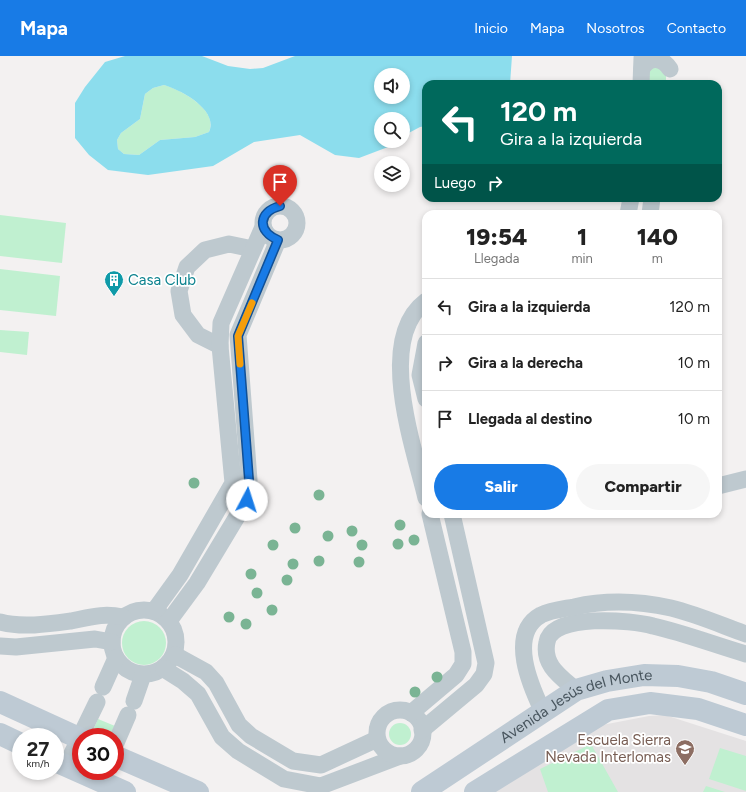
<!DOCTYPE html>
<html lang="es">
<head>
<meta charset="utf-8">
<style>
	:root { --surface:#fff; --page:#f6f6f6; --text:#222; --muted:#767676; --line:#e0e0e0; --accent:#187be6 }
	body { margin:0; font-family:Figtree,sans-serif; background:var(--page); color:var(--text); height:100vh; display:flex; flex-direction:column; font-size:15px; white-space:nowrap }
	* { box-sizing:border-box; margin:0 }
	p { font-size:13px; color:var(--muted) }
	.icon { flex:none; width:22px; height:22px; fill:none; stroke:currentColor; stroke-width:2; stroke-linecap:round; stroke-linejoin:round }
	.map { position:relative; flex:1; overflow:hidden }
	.details { position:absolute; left:422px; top:154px; width:300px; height:308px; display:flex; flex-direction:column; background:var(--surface); border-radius:12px; box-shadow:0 2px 6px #0003 }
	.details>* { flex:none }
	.hud { position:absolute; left:422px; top:24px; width:300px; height:122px; border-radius:12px; box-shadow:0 2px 6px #0003; background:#00695c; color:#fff; overflow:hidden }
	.tools { position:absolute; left:374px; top:12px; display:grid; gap:8px }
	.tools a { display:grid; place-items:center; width:36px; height:36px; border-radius:50%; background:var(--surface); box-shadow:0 2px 6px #0003; font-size:20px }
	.speed { position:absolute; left:12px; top:672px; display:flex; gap:8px; font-size:20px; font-weight:700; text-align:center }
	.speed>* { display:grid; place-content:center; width:52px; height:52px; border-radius:50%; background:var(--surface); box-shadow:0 2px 6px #0003; line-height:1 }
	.speed small { font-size:10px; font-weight:400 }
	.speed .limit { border:6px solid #d22; background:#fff; color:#111 }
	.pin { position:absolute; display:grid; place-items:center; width:34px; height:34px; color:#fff; margin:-41px -17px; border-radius:50% 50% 50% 0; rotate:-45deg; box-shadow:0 0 4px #0007 }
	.pin .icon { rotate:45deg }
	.me { position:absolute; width:44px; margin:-22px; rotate:5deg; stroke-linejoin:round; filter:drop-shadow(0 0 3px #0008) }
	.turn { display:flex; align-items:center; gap:14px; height:84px; padding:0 12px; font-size:18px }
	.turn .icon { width:52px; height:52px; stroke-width:2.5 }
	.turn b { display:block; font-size:28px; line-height:34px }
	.then { display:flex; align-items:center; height:38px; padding:0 12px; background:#0003; gap:8px; font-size:15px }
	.eta { display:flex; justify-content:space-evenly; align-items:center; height:68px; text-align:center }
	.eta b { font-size:24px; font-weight:800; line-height:28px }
	.primary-button { display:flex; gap:8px; margin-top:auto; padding:8px 12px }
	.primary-button a { flex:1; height:46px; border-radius:24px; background:var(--accent); color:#fff; font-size:16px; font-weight:800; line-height:46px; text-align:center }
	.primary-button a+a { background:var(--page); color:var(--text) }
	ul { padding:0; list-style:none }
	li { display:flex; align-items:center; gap:12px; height:56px; padding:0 12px; border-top:1px solid var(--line) }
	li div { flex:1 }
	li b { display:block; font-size:15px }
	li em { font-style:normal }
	header { display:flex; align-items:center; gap:24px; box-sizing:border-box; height:56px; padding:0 20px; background:var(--accent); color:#fff }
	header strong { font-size:19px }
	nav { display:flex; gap:22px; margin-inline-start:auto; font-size:14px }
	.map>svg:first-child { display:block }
	.education { fill:#e4e2e3 }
	.green { fill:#c0f0d0 }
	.water { fill:#8cdded; fill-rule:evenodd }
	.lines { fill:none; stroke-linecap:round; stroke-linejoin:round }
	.minor { stroke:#bec9cf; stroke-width:17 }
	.secondary { stroke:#becad4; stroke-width:22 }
	.tree { fill:#7ab494 }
	.route-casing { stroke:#105096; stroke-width:10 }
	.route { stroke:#187be6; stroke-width:7 }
	.slow { stroke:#f59e0b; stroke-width:7 }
	.labels { text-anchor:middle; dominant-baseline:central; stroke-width:3.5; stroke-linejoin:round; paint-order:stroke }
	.culture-label { font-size:15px; fill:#0d838f; stroke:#fff; text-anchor:start }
	.street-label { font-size:15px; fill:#48555e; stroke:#fff }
	.education-label { font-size:15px; fill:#785e54; stroke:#fff; text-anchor:end }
</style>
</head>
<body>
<header>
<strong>Mapa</strong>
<nav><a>Inicio</a><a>Mapa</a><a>Nosotros</a><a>Contacto</a></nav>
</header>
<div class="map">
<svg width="746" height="736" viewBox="0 0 746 736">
	<rect width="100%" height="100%" fill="#f3f1f1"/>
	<polygon class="education" points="665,659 746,685 746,736 494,736 602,669 649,660"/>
	<g class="green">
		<polygon points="649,8 666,15 666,28 645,28"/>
		<path d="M164,29C181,34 219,54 209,76L195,81L160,84L139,99L124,98L118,93L117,84L121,77L140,63L145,38L153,32Z"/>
		<polygon points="0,159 66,167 62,207 0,200"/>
		<polygon points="0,213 60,220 56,260 0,254"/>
		<polygon points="0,274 29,276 27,299 0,296"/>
		<circle cx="144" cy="587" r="22"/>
		<polygon points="98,663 115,670 110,680 94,672"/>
		<circle cx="400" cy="678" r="11"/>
		<polygon points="591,688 618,736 548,736 540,713"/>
		<polygon points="720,692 746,700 746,735 709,723"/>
		<polygon points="706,730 725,736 703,736"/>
	</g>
	<path class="water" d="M125,0H202L228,10L250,13L263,12L295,0H512L510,28H426V70L420,71L403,80V63H381V85H396L388,91L359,102L335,99L300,79L254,86L213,110L148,119L108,114L89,99L75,82V47L85,31L105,6ZM381,19H403V41H381ZM164,29C181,34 219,54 209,76L195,81L160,84L139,99L124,98L118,93L117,84L121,77L140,63L145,38L153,32Z"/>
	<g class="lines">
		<g class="minor">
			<path d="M642,12C650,0 662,1 670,13"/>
			<polyline points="641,28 642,2"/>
			<circle cx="280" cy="167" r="17"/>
			<polyline points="628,158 631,142"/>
			<polyline points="650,158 652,142"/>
			<path d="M426,245C375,283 414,391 426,442"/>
			<polyline points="426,287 420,319 426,343"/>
			<polyline points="220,290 198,279 183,259 179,235 187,211 205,194 229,188 253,193"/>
			<polyline points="718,430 746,423"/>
			<circle cx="144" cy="586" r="32"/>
			<polyline points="154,555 180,519 233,427 220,290 221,267 263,171"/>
			<polyline points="169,565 197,527 247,444 249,424 238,279 278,184"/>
			<path d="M0,566C21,572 49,568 71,565C91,561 103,557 123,561"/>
			<polyline points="0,590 16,591 95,583 112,586"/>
			<polyline points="175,599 206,616 216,627 239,669 251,680 293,705 321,709 377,683"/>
			<polyline points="164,613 183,625 198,638 222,681 238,695 284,723 321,730 400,700"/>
			<polyline points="103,631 116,602"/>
			<path d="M576,634C561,621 542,609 547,586C552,557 632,564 653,570C684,577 715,589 746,598"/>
			<polyline points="134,645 143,619"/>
			<circle cx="400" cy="677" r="23"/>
			<path d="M543,656C531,631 507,578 541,559C551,554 563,553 574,551C605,544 639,545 671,552C696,558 721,569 746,578"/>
			<polyline points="411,657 456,619 463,608 463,596 430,458"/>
			<polyline points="422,674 476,629 484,618 486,607 452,458"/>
			<polyline points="115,689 128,659"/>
			<polyline points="66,710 97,646"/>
		</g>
		<g class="secondary">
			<polyline points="0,646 81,683"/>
			<polyline points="0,678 21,688"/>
			<polyline points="115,700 198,736"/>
			<polyline points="55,705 125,736"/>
			<path id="s1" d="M422,736L576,634L607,625L644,619L678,620L711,626L746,638"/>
			<polyline points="475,736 608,654 650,647 698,653 746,669"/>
		</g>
	</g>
	<g class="tree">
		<circle cx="194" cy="427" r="5.5"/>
		<circle cx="319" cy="439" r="5.5"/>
		<circle cx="400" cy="469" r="5.5"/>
		<circle cx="295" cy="472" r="5.5"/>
		<circle cx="352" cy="475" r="5.5"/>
		<circle cx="328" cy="480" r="5.5"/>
		<circle cx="414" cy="484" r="5.5"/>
		<circle cx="398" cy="488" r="5.5"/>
		<circle cx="273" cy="489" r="5.5"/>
		<circle cx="362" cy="489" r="5.5"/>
		<circle cx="319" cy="505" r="5.5"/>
		<circle cx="359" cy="506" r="5.5"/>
		<circle cx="293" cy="508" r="5.5"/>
		<circle cx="251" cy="518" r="5.5"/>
		<circle cx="287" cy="524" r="5.5"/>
		<circle cx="257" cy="537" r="5.5"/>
		<circle cx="272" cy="554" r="5.5"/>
		<circle cx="229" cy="561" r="5.5"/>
		<circle cx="246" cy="568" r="5.5"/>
		<circle cx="437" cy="621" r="5.5"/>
		<circle cx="415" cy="636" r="5.5"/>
	</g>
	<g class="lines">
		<defs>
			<path id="route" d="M247,444L249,424L238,280L278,184C257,175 258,156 280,150"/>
		</defs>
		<use href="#route" class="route-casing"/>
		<use href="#route" class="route"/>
		<polyline class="slow" points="240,308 238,280 252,247"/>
	</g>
	<defs>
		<symbol id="building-pin" viewBox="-11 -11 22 30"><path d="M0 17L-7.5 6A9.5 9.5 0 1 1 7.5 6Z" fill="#0f9aa8" stroke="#fff"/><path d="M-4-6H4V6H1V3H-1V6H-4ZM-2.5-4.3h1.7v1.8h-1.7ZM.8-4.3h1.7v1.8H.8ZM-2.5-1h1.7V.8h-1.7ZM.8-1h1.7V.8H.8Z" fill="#fff"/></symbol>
		<symbol id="school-pin" viewBox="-11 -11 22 30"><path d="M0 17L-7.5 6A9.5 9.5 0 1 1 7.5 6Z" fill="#8d6e63" stroke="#fff"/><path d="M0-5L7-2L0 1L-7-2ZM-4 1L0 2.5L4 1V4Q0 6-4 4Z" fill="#fff"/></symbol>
	</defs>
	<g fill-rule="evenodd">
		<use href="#building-pin" x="103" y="213" width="22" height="30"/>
		<use href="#school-pin" x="674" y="682" width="22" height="30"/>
	</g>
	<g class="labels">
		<g class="culture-label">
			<text x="128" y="224">Casa Club</text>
		</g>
		<g class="street-label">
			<text stroke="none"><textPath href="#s1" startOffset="179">Avenida Jesús del Monte</textPath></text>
		</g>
		<g class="education-label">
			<text x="671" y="684">Escuela Sierra<tspan x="671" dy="17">Nevada Interlomas</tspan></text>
		</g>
	</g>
</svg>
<div class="tools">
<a><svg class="icon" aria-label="sound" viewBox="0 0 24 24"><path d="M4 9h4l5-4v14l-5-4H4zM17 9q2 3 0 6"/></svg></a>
<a><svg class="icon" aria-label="search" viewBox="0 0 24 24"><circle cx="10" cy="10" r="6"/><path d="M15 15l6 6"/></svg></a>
<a><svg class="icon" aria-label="layers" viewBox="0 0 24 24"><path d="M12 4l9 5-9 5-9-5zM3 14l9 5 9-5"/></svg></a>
</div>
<div class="speed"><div>27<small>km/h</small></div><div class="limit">30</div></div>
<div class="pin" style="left:280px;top:150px;background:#d93025"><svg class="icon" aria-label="arrive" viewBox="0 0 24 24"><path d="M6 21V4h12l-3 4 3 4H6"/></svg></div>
<svg class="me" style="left:247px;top:444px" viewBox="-20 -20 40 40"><circle r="19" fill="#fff"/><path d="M0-13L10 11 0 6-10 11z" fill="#187be6"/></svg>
<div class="hud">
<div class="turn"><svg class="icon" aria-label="left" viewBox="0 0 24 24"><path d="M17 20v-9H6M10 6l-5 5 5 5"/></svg><div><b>120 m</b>Gira a la izquierda</div></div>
<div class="then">Luego<svg class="icon" aria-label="right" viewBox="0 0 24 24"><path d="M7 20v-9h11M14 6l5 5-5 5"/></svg></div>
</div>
<section class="details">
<div class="eta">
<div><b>19:54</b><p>Llegada</p></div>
<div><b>1</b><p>min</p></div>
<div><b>140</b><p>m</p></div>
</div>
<ul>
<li><svg class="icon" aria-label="left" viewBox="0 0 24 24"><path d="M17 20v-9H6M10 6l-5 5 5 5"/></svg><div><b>Gira a la izquierda</b></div><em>120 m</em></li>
<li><svg class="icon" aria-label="right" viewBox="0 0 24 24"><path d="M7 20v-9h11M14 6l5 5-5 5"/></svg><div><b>Gira a la derecha</b></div><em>10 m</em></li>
<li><svg class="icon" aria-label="arrive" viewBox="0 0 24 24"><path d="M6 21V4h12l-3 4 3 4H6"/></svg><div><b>Llegada al destino</b></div><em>10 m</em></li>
</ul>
<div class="primary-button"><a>Salir</a><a>Compartir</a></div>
</section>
</div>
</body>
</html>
